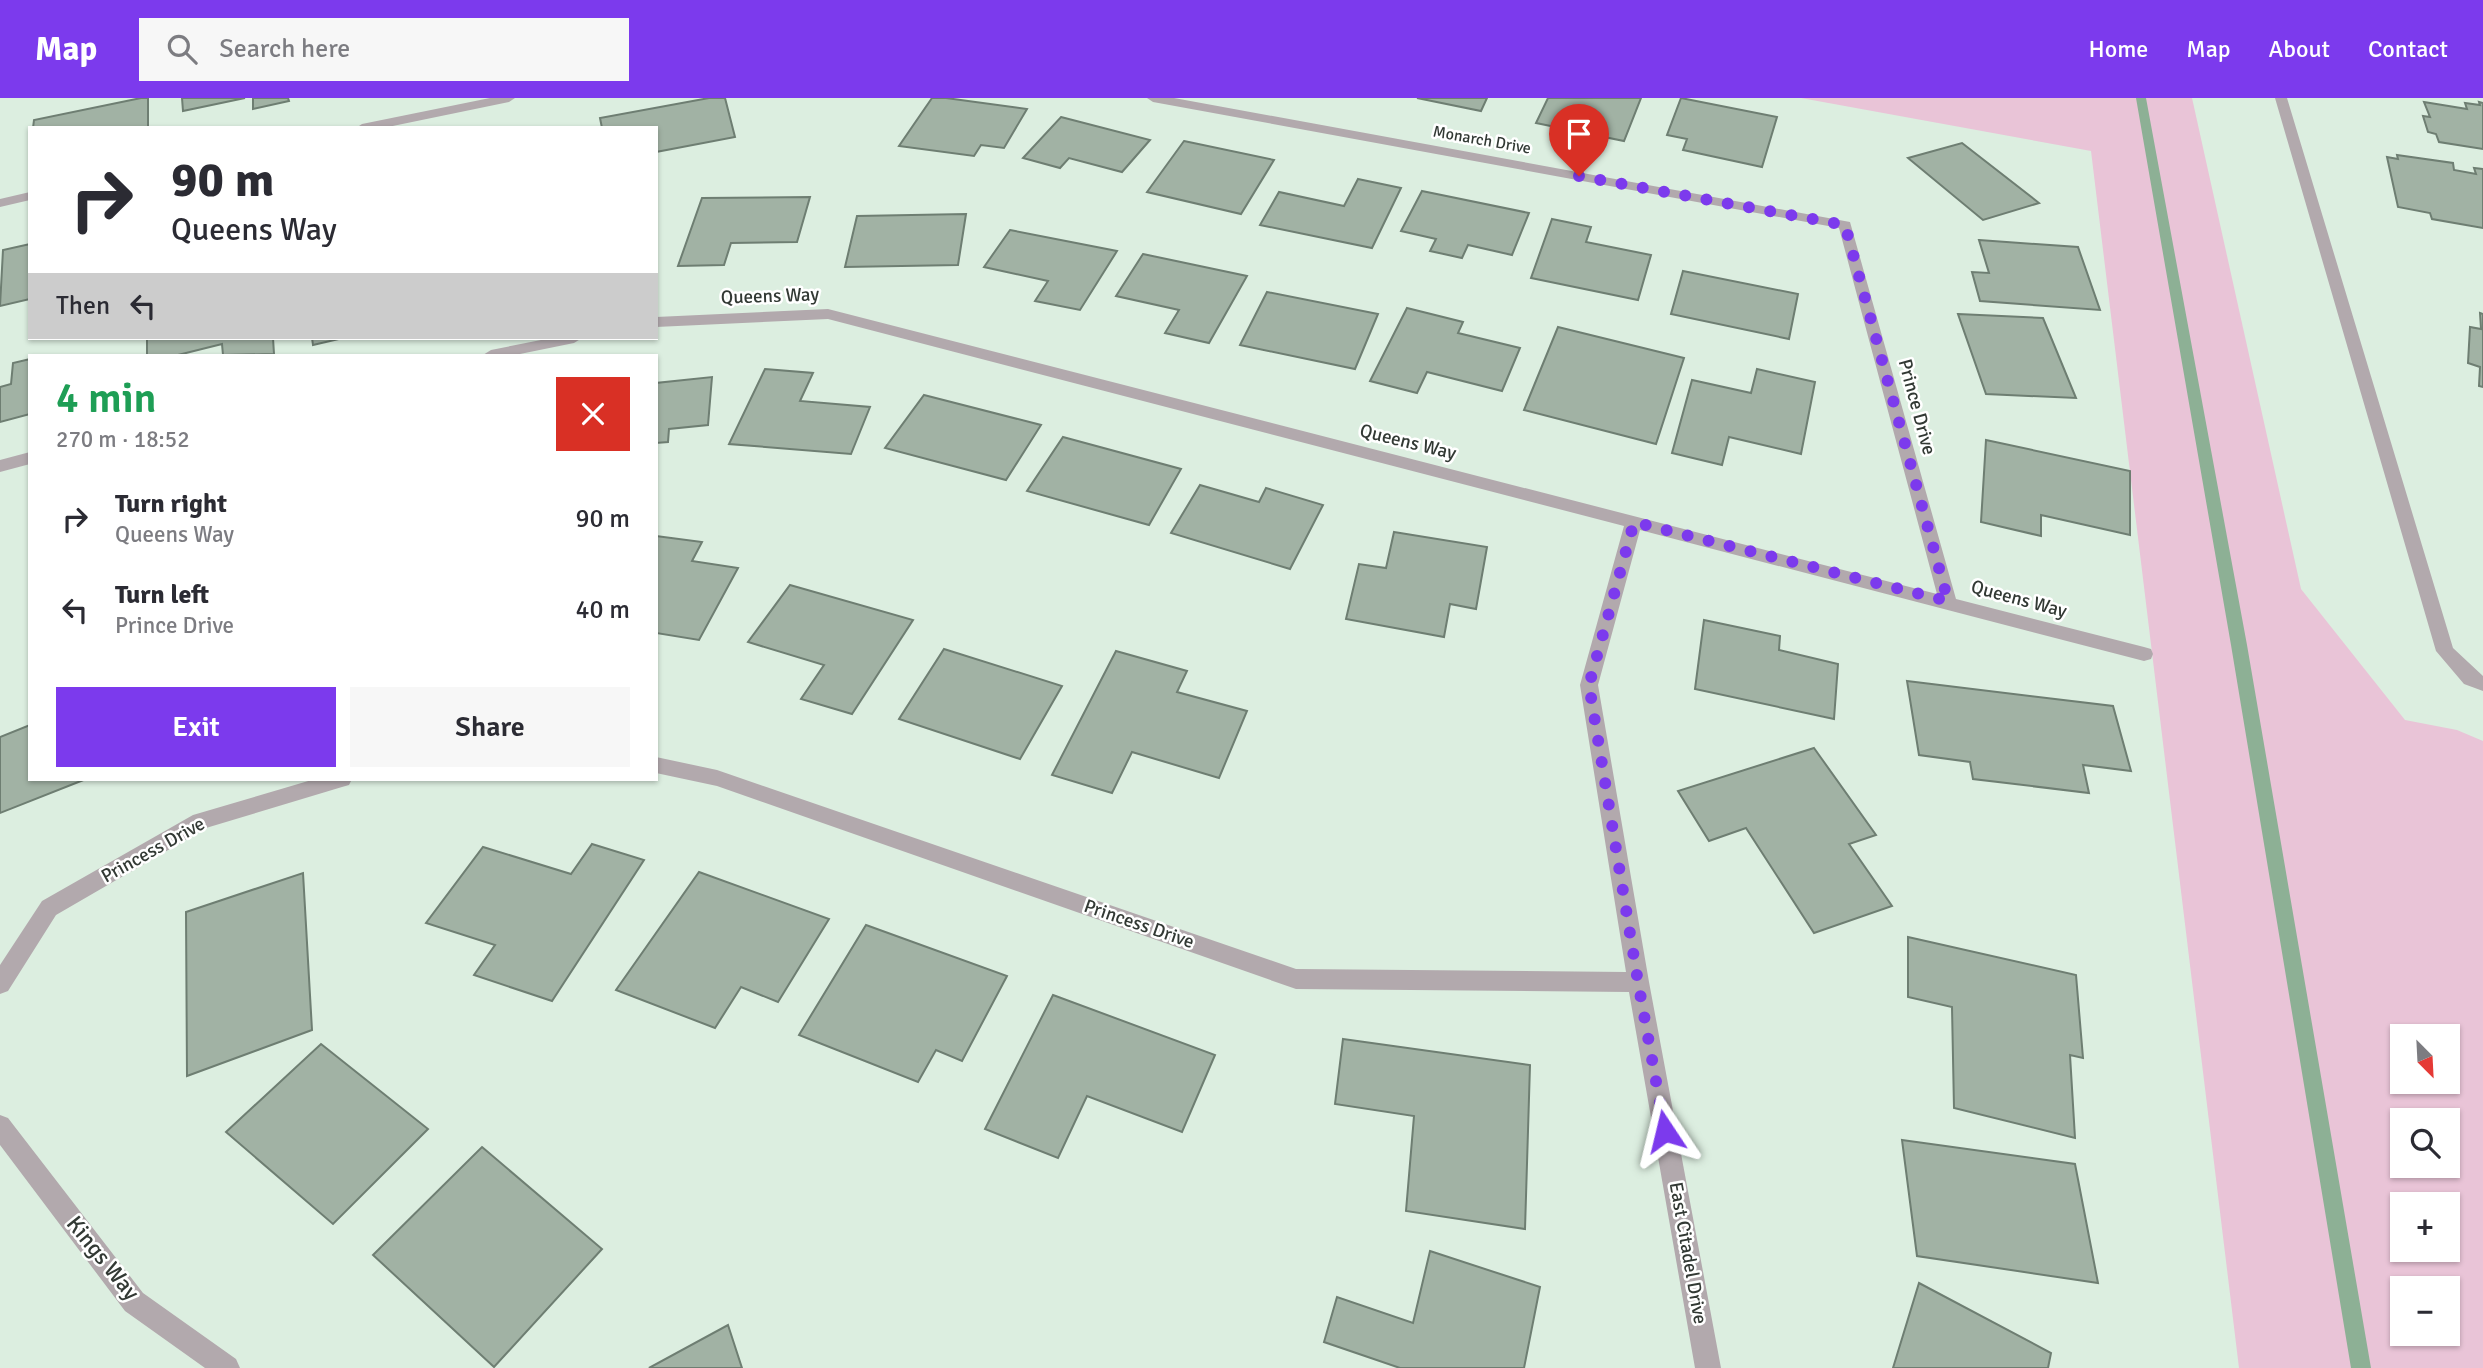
<!DOCTYPE html>
<html lang="en">
<head>
<meta charset="utf-8">
<style>
	:root { --surface:#fff; --page:#f7f7f7; --text:#2b2b33; --muted:#7c7c81; --accent:#7c3aed }
	body { margin:0; font-family:Signika,sans-serif; background:var(--page); color:var(--text); height:100vh; display:flex; flex-direction:column; font-size:26px; white-space:nowrap }
	* { box-sizing:border-box; margin:0 }
	p { font-size:23px; color:var(--muted) }
	.icon { flex:none; width:38px; height:38px; fill:none; stroke:currentColor; stroke-width:2; stroke-linecap:round; stroke-linejoin:round }
	.map { position:relative; flex:1; overflow:hidden }
	.sheet { position:absolute; left:28px; top:256px; width:630px; height:427px; display:flex; flex-direction:column; background:var(--surface); border-radius:0px; box-shadow:0 2px 5px #0004 }
	.sheet>* { flex:none }
	.guide { position:absolute; left:28px; top:28px; width:630px; height:214px; border-radius:0px; box-shadow:0 2px 5px #0004; background:#fff; color:var(--text); overflow:hidden }
	.needle { width:46px; rotate:156deg }
	.buttons { position:absolute; left:2390px; top:926px; display:grid; gap:14px }
	.buttons a { display:grid; place-items:center; width:70px; height:70px; border-radius:0px; background:var(--surface); box-shadow:0 2px 5px #0004; font-size:35px }
	.pin { position:absolute; display:grid; place-items:center; width:60px; height:60px; color:#fff; margin:-72px -30px; border-radius:50% 50% 50% 0; rotate:-45deg; box-shadow:0 0 7px #0007 }
	.pin .icon { rotate:45deg }
	.me { position:absolute; width:77px; margin:-38px; rotate:350deg; stroke-linejoin:round; filter:drop-shadow(0 0 5px #0008) }
	.turn { display:flex; align-items:center; gap:24px; height:147px; padding:0 28px; font-size:32px }
	.turn .icon { width:91px; height:91px; stroke-width:2.5 }
	.turn b { display:block; font-size:49px; line-height:60px }
	.then { display:flex; align-items:center; height:66px; padding:0 28px; background:#0003; gap:14px; font-size:26px }
	.round { display:grid; place-items:center; flex:none; width:74px; height:74px; border-radius:0px; background:var(--page) }
	.overview { display:flex; align-items:center; justify-content:space-between; height:119px; padding:0 28px }
	h1 { font-size:42px; font-weight:600; line-height:52px; color:#1e9e55 }
	.action { display:flex; gap:14px; margin-top:auto; padding:14px 28px }
	.action a { flex:1; height:80px; border-radius:0px; background:var(--accent); color:#fff; font-size:28px; font-weight:600; line-height:80px; text-align:center }
	.action a+a { background:var(--page); color:var(--text) }
	ul { padding:0; list-style:none }
	li { display:flex; align-items:center; gap:21px; height:91px; padding:0 28px }
	li div { flex:1 }
	li b { display:block; font-size:26px }
	li em { font-style:normal }
	header { display:flex; align-items:center; gap:42px; box-sizing:border-box; height:98px; padding:0 35px; background:var(--accent); color:#fff }
	header strong { font-size:33px }
	nav { display:flex; gap:38px; margin-inline-start:auto; font-size:24px }
	.search { width:490px; height:63px; background:var(--page); display:flex; align-items:center; gap:18px; box-sizing:border-box; padding:0 24px; border-radius:0px; color:var(--muted); font-size:26px }
	.map>svg:first-child { display:block }
	.green { fill:#e9c4d7; fill-rule:evenodd }
	.lines { fill:none; stroke-linecap:round; stroke-linejoin:round }
	.stream { fill:#8db095; fill-rule:evenodd }
	.building { fill:#a1b2a4; stroke:#6e7e72; stroke-width:2 }
	.service { fill:#b2a9ad; fill-rule:evenodd }
	.minor { fill:#b2a9ad; fill-rule:evenodd }
	.route { stroke:#7c3aed; stroke-width:12; stroke-dasharray:0 21.6 }
	.labels { text-anchor:middle; dominant-baseline:central; stroke-width:5; stroke-linejoin:round; paint-order:stroke }
	.far-street-label { font-size:16px; fill:#323934; stroke:#fff }
	.street-label { font-size:19px; fill:#323934; stroke:#fff }
	.near-street-label { font-size:23px; fill:#323934; stroke:#fff }
</style>
</head>
<body>
<header>
<strong>Map</strong>
<div class="search"><svg class="icon" aria-label="search" viewBox="0 0 24 24"><circle cx="10" cy="10" r="6"/><path d="M15 15l6 6"/></svg>Search here</div>
<nav><a>Home</a><a>Map</a><a>About</a><a>Contact</a></nav>
</header>
<div class="map">
<svg width="2483" height="1270" viewBox="0 0 2483 1270">
	<rect width="100%" height="100%" fill="#dceee0"/>
	<path class="green" d="M1801,0H2192L2301,491L2405,622L2457,632L2483,643V1270H2239L2091,53ZM2403,938H2448V984H2403ZM2403,1022H2448V1068H2403ZM2403,1106H2448V1152H2403ZM2403,1190H2448V1236H2403Z"/>
	<g class="lines">
		<polygon class="stream" points="2136,0 2146,0 2247,547 2371,1270 2351,1270 2231,547"/>
	</g>
	<g class="building">
		<polygon points="141,0 148,0 148,30 33,30 34,22"/>
		<polygon points="182,0 245,0 183,13"/>
		<polygon points="253,0 288,0 289,3 253,11"/>
		<polygon points="709,0 725,0 735,39 656,54 656,30 602,30 600,20"/>
		<polygon points="932,0 946,0 1027,11 1004,50 981,47 974,58 899,48"/>
		<polygon points="1417,0 1487,0 1481,13"/>
		<polygon points="1548,0 1641,0 1624,43 1536,25"/>
		<polygon points="1681,0 1777,19 1762,69 1683,52 1687,41 1667,37"/>
		<polygon points="2424,4 2467,11 2465,5 2480,7 2479,4 2483,5 2483,51 2439,44 2436,36 2428,34 2423,18 2430,19"/>
		<polygon points="1061,19 1150,42 1122,74 1069,60 1060,70 1023,60"/>
		<polygon points="1184,43 1274,62 1241,116 1147,94"/>
		<polygon points="1962,45 2039,105 1983,122 1908,60"/>
		<polygon points="2397,57 2453,65 2454,72 2476,76 2474,70 2483,71 2483,130 2432,121 2430,115 2398,109 2387,59 2398,61"/>
		<polygon points="1358,81 1401,90 1372,150 1260,127 1279,94 1344,108"/>
		<polygon points="1422,93 1529,115 1512,157 1468,147 1462,160 1430,153 1436,141 1401,133"/>
		<polygon points="810,99 797,144 731,145 724,167 678,168 702,100"/>
		<polygon points="966,116 958,167 845,169 857,118"/>
		<polygon points="1552,121 1591,129 1586,144 1651,157 1638,202 1531,180"/>
		<polygon points="1010,132 1117,153 1080,212 1035,203 1048,183 984,169"/>
		<polygon points="1979,142 2078,149 2100,212 1980,203 1972,174 1989,175"/>
		<polygon points="30,146 30,201 0,208 3,152"/>
		<polygon points="1143,156 1247,178 1209,245 1165,235 1179,212 1116,198"/>
		<polygon points="1683,173 1798,196 1789,241 1671,216"/>
		<polygon points="1267,194 1378,216 1355,271 1240,247"/>
		<polygon points="1407,210 1463,224 1458,235 1520,250 1502,293 1427,274 1417,295 1370,283"/>
		<polygon points="2480,215 2483,216 2483,289 2479,288 2480,269 2468,265 2470,229 2481,231"/>
		<polygon points="1958,216 2043,220 2076,300 1986,296"/>
		<polygon points="1558,229 1684,260 1656,346 1524,312"/>
		<polygon points="147,240 273,240 274,256 223,257 222,246 178,257 147,257"/>
		<polygon points="312,240 343,240 313,247"/>
		<polygon points="30,261 30,316 0,324 0,289 11,286 13,265"/>
		<polygon points="765,271 813,275 800,303 870,309 851,356 729,346"/>
		<polygon points="1757,271 1815,284 1801,356 1729,339 1722,367 1672,355 1692,282 1751,295"/>
		<polygon points="712,279 708,327 669,331 668,344 656,345 656,285"/>
		<polygon points="924,297 1041,327 1006,382 885,350"/>
		<polygon points="1063,339 1181,371 1149,427 1027,393"/>
		<polygon points="1986,342 2130,373 2130,437 2041,417 2041,438 1981,424"/>
		<polygon points="1200,387 1259,404 1266,390 1323,407 1290,471 1171,435"/>
		<polygon points="1394,434 1487,449 1476,511 1450,506 1444,539 1346,521 1359,466 1386,470"/>
		<polygon points="656,438 702,444 692,463 738,470 699,542 656,535"/>
		<polygon points="790,487 913,522 852,616 801,601 824,567 748,544"/>
		<polygon points="1704,522 1780,538 1779,552 1838,566 1834,621 1695,591"/>
		<polygon points="944,551 1062,588 1020,661 899,621"/>
		<polygon points="1116,553 1187,573 1177,594 1247,613 1219,680 1132,654 1112,695 1052,677"/>
		<polygon points="1907,583 2113,608 2131,673 2083,667 2089,695 1973,681 1970,664 1919,657"/>
		<polygon points="30,627 30,681 86,681 0,715 0,639"/>
		<polygon points="1814,650 1876,737 1849,746 1892,808 1814,835 1746,730 1709,743 1678,693"/>
		<polygon points="592,746 644,762 552,903 474,877 495,847 426,825 483,749 571,776"/>
		<polygon points="699,774 829,821 778,904 741,889 715,930 616,892"/>
		<polygon points="303,775 312,932 187,978 186,814"/>
		<polygon points="866,827 1007,878 962,963 936,952 918,984 799,937"/>
		<polygon points="1908,839 2076,877 2083,960 2070,957 2075,1040 1954,1010 1952,909 1908,899"/>
		<polygon points="1053,897 1215,957 1182,1034 1087,998 1058,1060 985,1031"/>
		<polygon points="1343,941 1530,967 1525,1131 1406,1113 1414,1018 1335,1006"/>
		<polygon points="321,946 428,1031 333,1126 226,1034"/>
		<polygon points="1902,1042 2075,1066 2098,1185 1917,1158"/>
		<polygon points="482,1049 602,1151 494,1269 373,1157"/>
		<polygon points="1430,1153 1540,1189 1524,1270 1400,1270 1324,1244 1337,1199 1413,1225"/>
		<polygon points="1919,1185 2051,1255 2048,1270 1893,1270"/>
		<polygon points="728,1227 742,1270 649,1270"/>
	</g>
	<g class="lines">
		<polygon class="service" points="2275,0 2287,0 2453,550 2483,578 2483,593 2464,586 2436,553"/>
		<g class="minor">
			<polygon points="490,0 515,0 509,4 383,30 356,30 362,26"/>
			<polygon points="1147,0 1174,0 1850,124 1956,501 2144,549 2151,551 2153,556 2151,561 2144,563 1640,432 1598,587 1649,884 1721,1270 1695,1270 1629,894 1296,891 717,688 656,675 656,659 717,672 1296,871 1626,874 1580,587 1624,428 828,221 656,229 656,219 828,211 1937,496 1839,130 1153,4"/>
			<polygon points="30,94 30,102 0,109 0,101"/>
			<polygon points="551,240 582,240 574,245 515,257 483,257 491,252"/>
			<polygon points="30,354 30,366 0,374 0,362"/>
			<polygon points="315,681 352,681 349,687 342,689 206,730 56,817 8,893 0,896 0,867 42,803 193,717"/>
			<polygon points="0,1017 8,1020 143,1195 236,1261 240,1270 205,1270 125,1213 0,1047"/>
		</g>
	</g>
	<g class="lines">
		<polyline class="route" points="1579,78 1845,127 1948,503 1634,424 1589,587 1638,884 1665,1033"/>
	</g>
	<g class="labels">
		<g class="far-street-label">
			<text transform="translate(1482 42) rotate(10)">Monarch Drive</text>
		</g>
		<g class="street-label">
			<text transform="translate(770 198) rotate(-2)">Queens Way</text>
			<text transform="translate(1917 309) rotate(75)">Prince Drive</text>
			<text transform="translate(1408 344) rotate(14)">Queens Way</text>
			<text transform="translate(2019 501) rotate(15)">Queens Way</text>
			<text transform="translate(153 752) rotate(-29)">Princess Drive</text>
			<text transform="translate(1139 826) rotate(19)">Princess Drive</text>
			<text transform="translate(1688 1155) rotate(80)">East Citadel Drive</text>
		</g>
		<g class="near-street-label">
			<text transform="translate(103 1160) rotate(51)">Kings Way</text>
		</g>
	</g>
</svg>
<div class="buttons">
<a><svg class="needle" viewBox="-14 -14 28 28"><path d="M0-13l5 13h-10z" fill="#e53935"/><path d="M0 13l5-13h-10z" fill="#7c7c81"/></svg></a>
<a><svg class="icon" aria-label="search" viewBox="0 0 24 24"><circle cx="10" cy="10" r="6"/><path d="M15 15l6 6"/></svg></a>
<a>+</a>
<a>−</a>
</div>
<div class="pin" style="left:1579px;top:78px;background:#d93025"><svg class="icon" aria-label="arrive" viewBox="0 0 24 24"><path d="M6 21V4h12l-3 4 3 4H6"/></svg></div>
<svg class="me" style="left:1665px;top:1033px" viewBox="-20 -20 40 40"><path d="M0-17L14 15 0 8-14 15z" fill="#7c3aed" stroke="#fff" stroke-width="4"/></svg>
<div class="guide">
<div class="turn"><svg class="icon" aria-label="right" viewBox="0 0 24 24"><path d="M7 20v-9h11M14 6l5 5-5 5"/></svg><div><b>90 m</b>Queens Way</div></div>
<div class="then">Then<svg class="icon" aria-label="left" viewBox="0 0 24 24"><path d="M17 20v-9H6M10 6l-5 5 5 5"/></svg></div>
</div>
<section class="sheet">
<div class="overview"><div><h1>4 min</h1><p>270 m · 18:52</p></div><a class="round" style="background:#d93025;color:#fff"><svg class="icon" aria-label="close" viewBox="0 0 24 24"><path d="M6 6l12 12M18 6L6 18"/></svg></a></div>
<ul>
<li><svg class="icon" aria-label="right" viewBox="0 0 24 24"><path d="M7 20v-9h11M14 6l5 5-5 5"/></svg><div><b>Turn right</b><p>Queens Way</p></div><em>90 m</em></li>
<li><svg class="icon" aria-label="left" viewBox="0 0 24 24"><path d="M17 20v-9H6M10 6l-5 5 5 5"/></svg><div><b>Turn left</b><p>Prince Drive</p></div><em>40 m</em></li>
</ul>
<div class="action"><a>Exit</a><a>Share</a></div>
</section>
</div>
</body>
</html>
